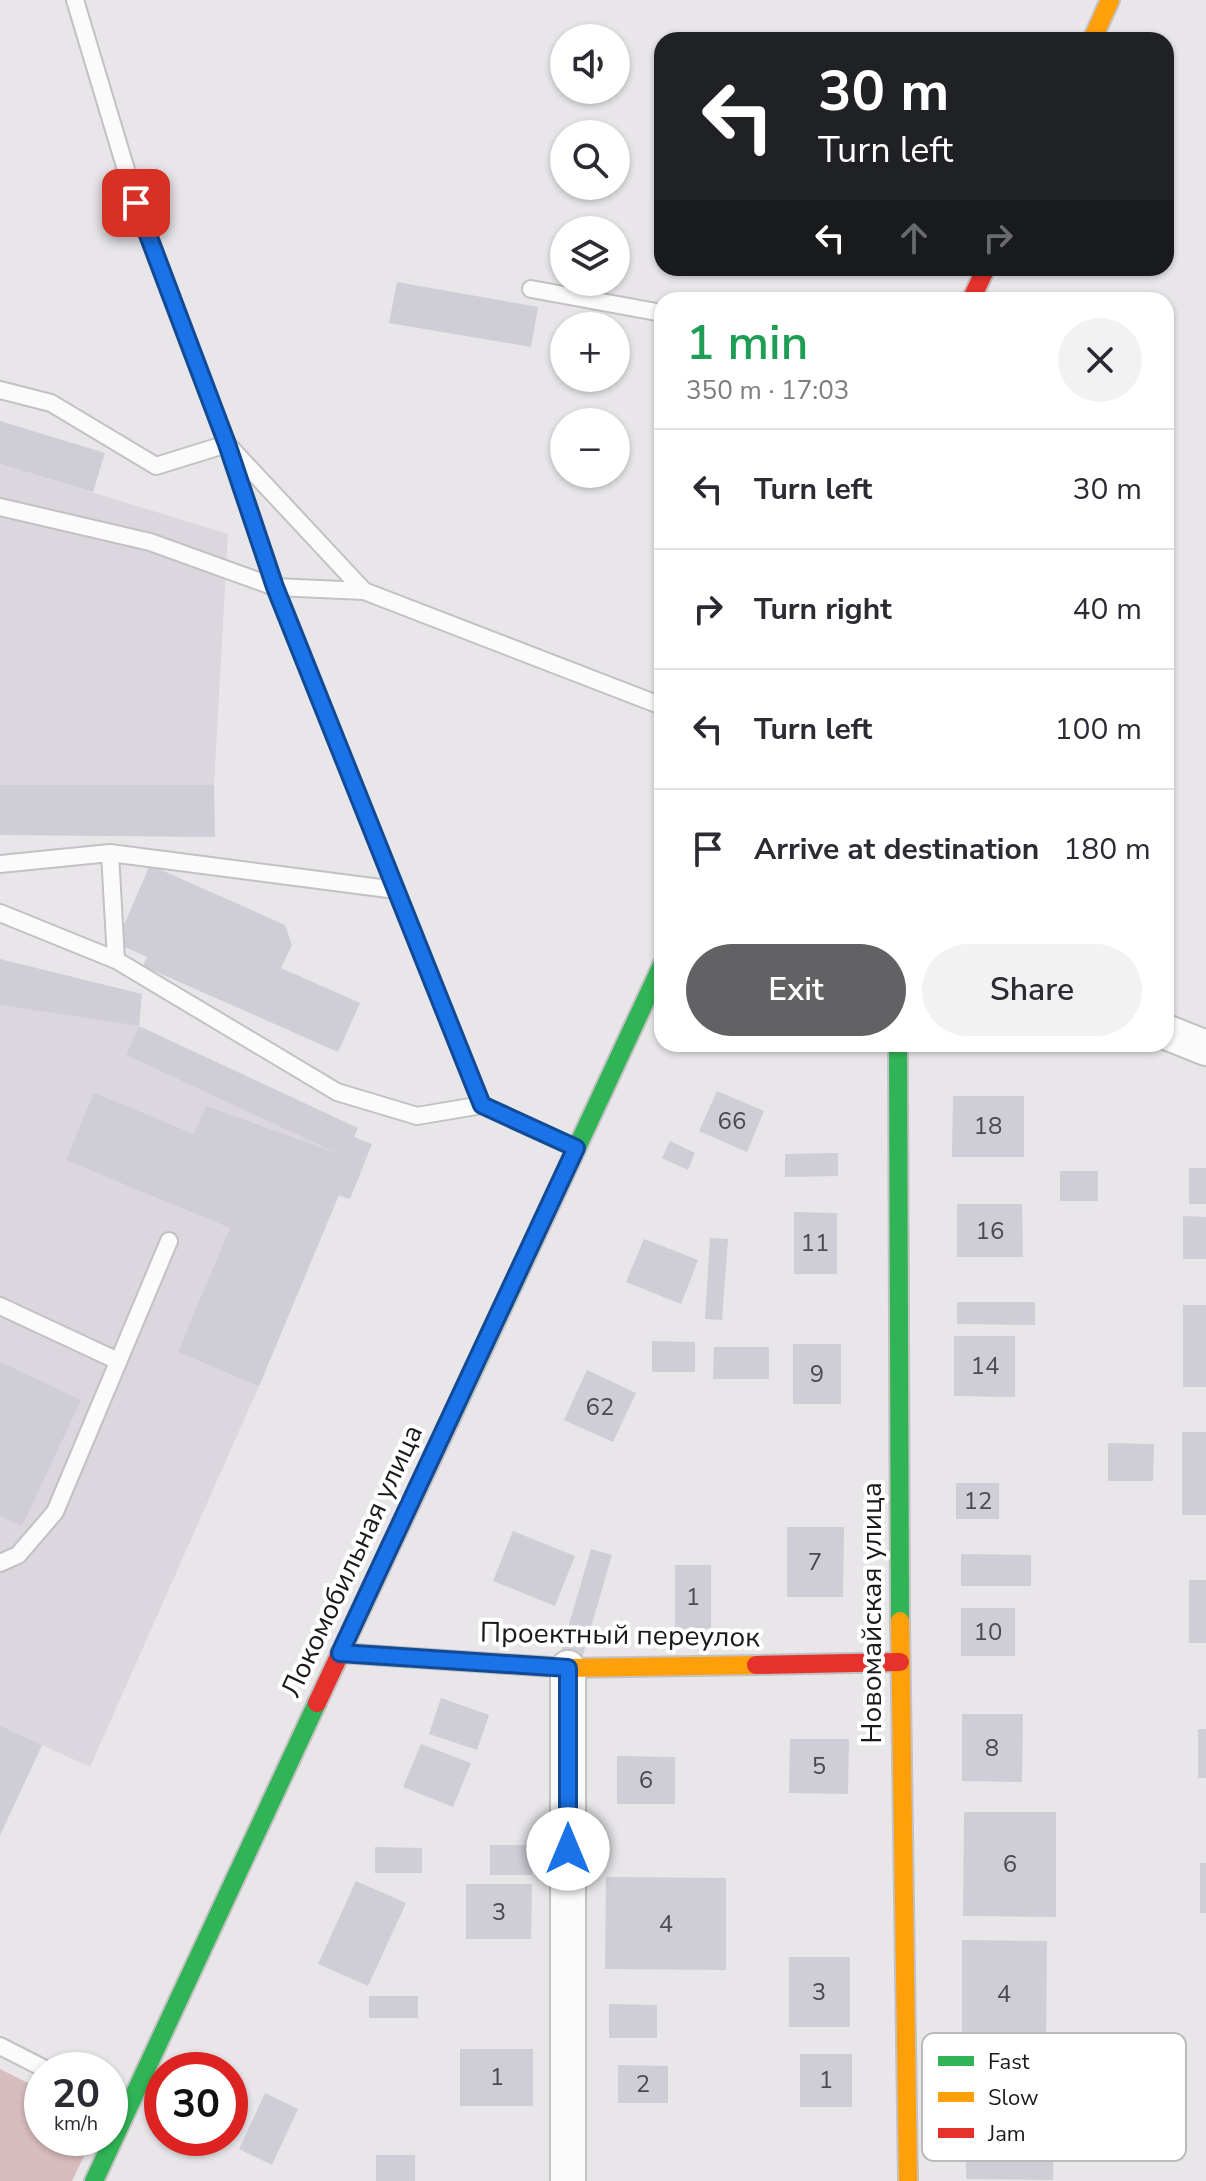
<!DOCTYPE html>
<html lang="en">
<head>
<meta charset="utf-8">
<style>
	:root { --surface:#fff; --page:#f2f2f3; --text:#2b2b33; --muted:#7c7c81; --line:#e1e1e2; --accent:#626163 }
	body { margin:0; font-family:"Nunito Sans",sans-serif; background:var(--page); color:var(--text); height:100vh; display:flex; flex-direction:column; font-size:30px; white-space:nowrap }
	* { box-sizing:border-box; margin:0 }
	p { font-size:26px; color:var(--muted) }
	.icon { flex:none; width:44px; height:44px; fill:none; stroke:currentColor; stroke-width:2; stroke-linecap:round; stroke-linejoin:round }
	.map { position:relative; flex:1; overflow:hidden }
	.drawer { position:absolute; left:654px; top:292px; width:520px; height:760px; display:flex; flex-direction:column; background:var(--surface); border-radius:24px; box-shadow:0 2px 6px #0004 }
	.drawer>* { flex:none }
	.hud { position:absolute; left:654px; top:32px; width:520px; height:244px; border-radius:24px; box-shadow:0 2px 6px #0004; background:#202124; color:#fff; overflow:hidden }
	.controls { position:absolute; left:550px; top:24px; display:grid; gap:16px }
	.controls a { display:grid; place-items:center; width:80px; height:80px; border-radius:50%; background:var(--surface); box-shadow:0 2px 6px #0004; font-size:40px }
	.speed { position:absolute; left:24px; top:2052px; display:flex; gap:16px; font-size:40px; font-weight:700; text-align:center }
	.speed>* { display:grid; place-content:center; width:104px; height:104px; border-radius:50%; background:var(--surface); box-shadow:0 2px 6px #0004; line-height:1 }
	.speed small { font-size:20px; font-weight:400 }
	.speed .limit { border:12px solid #d22; background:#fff; color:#111 }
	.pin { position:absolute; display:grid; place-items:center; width:68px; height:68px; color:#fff; margin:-34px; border-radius:16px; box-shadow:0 4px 12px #0006 }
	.me { position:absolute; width:88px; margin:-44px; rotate:0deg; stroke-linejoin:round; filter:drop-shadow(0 0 6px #0008) }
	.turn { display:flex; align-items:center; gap:28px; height:168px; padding:0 32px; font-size:36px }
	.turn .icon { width:104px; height:104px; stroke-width:2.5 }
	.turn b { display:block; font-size:56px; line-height:68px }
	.lanes { display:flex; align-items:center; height:76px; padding:0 32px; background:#0003; justify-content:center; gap:40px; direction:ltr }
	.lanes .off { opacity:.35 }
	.round { display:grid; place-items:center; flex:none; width:84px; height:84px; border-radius:42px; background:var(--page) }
	.summary { display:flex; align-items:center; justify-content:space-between; height:136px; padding:0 32px }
	h1 { font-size:48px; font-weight:600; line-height:60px; color:#1e9e55 }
	.button { display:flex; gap:16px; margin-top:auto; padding:16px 32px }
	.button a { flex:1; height:92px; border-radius:48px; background:var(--accent); color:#fff; font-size:32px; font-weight:600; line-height:92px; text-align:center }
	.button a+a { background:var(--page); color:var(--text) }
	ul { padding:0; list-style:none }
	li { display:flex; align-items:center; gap:24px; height:120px; padding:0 32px; border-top:2px solid var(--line) }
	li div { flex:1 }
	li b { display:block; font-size:30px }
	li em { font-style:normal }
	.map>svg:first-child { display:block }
	.built { fill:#dcd6de }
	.forest { fill:#d9bcbd }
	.building { fill:#cfcdd6 }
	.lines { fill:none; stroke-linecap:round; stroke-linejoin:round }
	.lane-casing { stroke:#c3c1c3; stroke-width:20 }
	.street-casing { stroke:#c3c1c3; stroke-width:38 }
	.fast-casing { stroke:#c3c1c3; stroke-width:22 }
	.slow-casing { stroke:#c3c1c3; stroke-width:22 }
	.jam-casing { stroke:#c3c1c3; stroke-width:22 }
	.lane { stroke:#fcfbfc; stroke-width:16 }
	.street { stroke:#fcfbfc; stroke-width:34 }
	.fast { stroke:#30b455; stroke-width:18 }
	.slow { stroke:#ff9f0a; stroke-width:18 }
	.jam { stroke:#e5322d; stroke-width:18 }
	.route-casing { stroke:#114b97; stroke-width:20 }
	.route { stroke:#1a73e8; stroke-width:14 }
	.labels { text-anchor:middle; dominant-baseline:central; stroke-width:8; stroke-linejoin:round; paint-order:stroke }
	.number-label { font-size:24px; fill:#4b4a4e }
	.street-label { font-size:28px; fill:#1a191b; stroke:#fff }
	.key { fill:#fff; stroke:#bababb; stroke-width:2 }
	.key-label { font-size:22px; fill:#1a191b }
</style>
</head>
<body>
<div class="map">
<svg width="1206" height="2181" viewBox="0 0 1206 2181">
	<rect width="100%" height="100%" fill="#e8e6e9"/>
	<g class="built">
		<polygon points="0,464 228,534 214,785 0,785"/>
		<polygon points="0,1005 139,1026 126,1055 344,1156 350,1199 338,1196 259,1386 90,1767 42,1745 0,1835"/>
	</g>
	<polygon class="forest" points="0,2069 42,2090 42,2138 82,2138 85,2154 72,2181 0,2181"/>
	<g class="building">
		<polygon points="397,282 538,307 531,347 389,323"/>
		<polygon points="0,421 105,453 93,492 0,464"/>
		<polygon points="0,785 214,785 215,837 0,835"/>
		<polygon points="150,865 285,925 292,945 281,968 360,1003 338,1052 143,966 147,957 116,943"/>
		<polygon points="0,959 142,994 139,1026 0,1005"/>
		<polygon points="139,1026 358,1128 354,1137 372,1144 350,1199 339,1195 259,1386 178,1352 230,1228 66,1160 94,1093 194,1134 206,1106 339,1154 126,1055"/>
		<polygon points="717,1091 764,1111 747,1152 699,1131"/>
		<polygon points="953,1096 1024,1096 1024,1157 952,1157"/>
		<polygon points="670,1141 695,1153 688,1170 662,1158"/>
		<polygon points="838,1153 838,1176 785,1177 785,1154"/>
		<rect x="1189" y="1168" width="17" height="36"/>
		<rect x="1060" y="1171" width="38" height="30"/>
		<polygon points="957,1204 1022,1204 1023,1257 957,1257"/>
		<polygon points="794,1212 837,1213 837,1274 794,1274"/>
		<polygon points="1183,1216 1206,1217 1206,1259 1183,1259"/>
		<polygon points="710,1238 728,1239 722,1320 705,1319"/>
		<polygon points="644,1239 698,1260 681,1304 626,1282"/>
		<polygon points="957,1302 1035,1302 1035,1325 957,1324"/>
		<rect x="1183" y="1305" width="23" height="82"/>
		<polygon points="954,1336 1015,1336 1015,1397 954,1396"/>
		<polygon points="652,1341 695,1342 695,1372 652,1372"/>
		<rect x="793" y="1344" width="48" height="60"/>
		<polygon points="714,1347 769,1347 769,1379 713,1379"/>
		<polygon points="0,1362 81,1400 22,1526 0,1516"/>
		<polygon points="587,1370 636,1393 613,1442 564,1420"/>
		<rect x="1182" y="1432" width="24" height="83"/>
		<polygon points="1108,1443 1154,1444 1153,1481 1108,1481"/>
		<rect x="956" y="1483" width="43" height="36"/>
		<polygon points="787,1527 844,1527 843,1597 787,1597"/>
		<polygon points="513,1531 575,1556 555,1606 493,1581"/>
		<polygon points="591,1549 612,1555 582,1658 561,1652"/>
		<polygon points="961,1554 1031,1555 1031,1586 961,1586"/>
		<rect x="675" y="1565" width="36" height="64"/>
		<rect x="1189" y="1580" width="17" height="63"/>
		<rect x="961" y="1608" width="54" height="48"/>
		<polygon points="441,1698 489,1715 477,1750 429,1734"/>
		<polygon points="962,1714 1023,1714 1022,1782 962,1781"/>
		<polygon points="0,1726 42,1745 0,1835"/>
		<rect x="1198" y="1729" width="8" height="49"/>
		<polygon points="790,1739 849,1739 848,1794 789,1793"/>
		<polygon points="421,1744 471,1763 453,1807 403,1787"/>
		<polygon points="617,1756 675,1757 675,1804 617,1804"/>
		<polygon points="964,1812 1056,1812 1056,1917 963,1916"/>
		<rect x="490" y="1845" width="42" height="30"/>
		<polygon points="375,1847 422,1848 422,1873 375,1873"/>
		<rect x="1200" y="1863" width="6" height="50"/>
		<polygon points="606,1877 726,1878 726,1970 605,1969"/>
		<polygon points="356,1881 406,1903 368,1986 318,1964"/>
		<polygon points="466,1884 532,1884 531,1939 466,1939"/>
		<polygon points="962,1940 1047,1941 1046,2048 962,2048"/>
		<rect x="789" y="1957" width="61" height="70"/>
		<rect x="369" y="1996" width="49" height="22"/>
		<polygon points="609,2004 657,2005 657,2038 609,2038"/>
		<rect x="460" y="2049" width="73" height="57"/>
		<rect x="800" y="2054" width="52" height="53"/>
		<polygon points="618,2065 668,2066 668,2103 618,2103"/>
		<polygon points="265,2093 298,2109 272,2165 239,2149"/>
		<polygon points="966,2128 1054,2128 1053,2180 966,2179"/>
		<rect x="376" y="2155" width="39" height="26"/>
	</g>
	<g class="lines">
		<defs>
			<g id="lane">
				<polyline points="75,0 136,203 227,444 364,591 662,706"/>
				<polyline points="531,289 662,313"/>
				<polyline points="0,390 51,403 156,466 227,444 275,587 482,1105"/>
				<polyline points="0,507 150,542 275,587 364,591"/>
				<polyline points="110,853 116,960"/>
				<polyline points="0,864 110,853 396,890"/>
				<polyline points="0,913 116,960 337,1092 417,1116 482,1105 575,1148"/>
				<polyline points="0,1306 118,1361"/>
				<polyline points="0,1563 18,1555 55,1512 169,1241"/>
				<polyline points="0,2046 47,2070"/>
			</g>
			<g id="street">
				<polyline points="1166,1032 1206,1048"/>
				<polyline points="568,2181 568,1668"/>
			</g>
			<g id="fast">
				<polyline points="898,1044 900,1621"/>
				<polyline points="449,1422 662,965"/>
				<polyline points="94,2181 317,1703"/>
			</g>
			<g id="slow">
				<polyline points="1092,40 1110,0"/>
				<polyline points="900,1621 908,2181"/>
				<polyline points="340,1653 568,1668 756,1665"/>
			</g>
			<g id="jam">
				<polyline points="971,300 986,268"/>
				<polyline points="756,1665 900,1662"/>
				<polyline points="317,1703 449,1422"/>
			</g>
		</defs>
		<use href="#lane" class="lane-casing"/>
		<use href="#street" class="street-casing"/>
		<use href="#fast" class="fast-casing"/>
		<use href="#slow" class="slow-casing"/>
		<use href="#jam" class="jam-casing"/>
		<use href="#lane" class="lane"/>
		<use href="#street" class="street"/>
		<use href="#fast" class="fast"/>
		<use href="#slow" class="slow"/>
		<use href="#jam" class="jam"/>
	</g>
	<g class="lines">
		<defs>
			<polyline id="route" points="136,203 227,444 275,587 482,1105 576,1148 340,1653 568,1668 568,1849"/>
		</defs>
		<use href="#route" class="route-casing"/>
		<use href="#route" class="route"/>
	</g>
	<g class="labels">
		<g class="number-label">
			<text x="732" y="1121">66</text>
			<text x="988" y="1126">18</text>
			<text x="990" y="1231">16</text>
			<text x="815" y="1243">11</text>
			<text x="985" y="1366">14</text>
			<text x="817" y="1374">9</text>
			<text x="600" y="1407">62</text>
			<text x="978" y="1501">12</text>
			<text x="815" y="1562">7</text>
			<text x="693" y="1597">1</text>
			<text x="988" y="1632">10</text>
			<text x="992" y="1748">8</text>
			<text x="819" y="1766">5</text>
			<text x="646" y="1780">6</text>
			<text x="1010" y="1864">6</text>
			<text x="499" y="1912">3</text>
			<text x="666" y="1924">4</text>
			<text x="819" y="1992">3</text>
			<text x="1004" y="1994">4</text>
			<text x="497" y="2077">1</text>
			<text x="826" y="2080">1</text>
			<text x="643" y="2084">2</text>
		</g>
		<g class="street-label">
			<text transform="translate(352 1561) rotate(-65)">Локомобильная улица</text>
			<text transform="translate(872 1613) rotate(-90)">Новомайская улица</text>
			<text transform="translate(620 1635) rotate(1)">Проектный переулок</text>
		</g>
	</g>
	<rect x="922" y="2033" width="264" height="128" rx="12" class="key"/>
	<rect x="938" y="2056" width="36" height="10" fill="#30b455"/>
	<rect x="938" y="2092" width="36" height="10" fill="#ff9f0a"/>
	<rect x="938" y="2128" width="36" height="10" fill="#e5322d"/>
	<g class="key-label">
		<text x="988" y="2069">Fast</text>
		<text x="988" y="2105">Slow</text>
		<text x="988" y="2141">Jam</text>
	</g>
</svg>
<div class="controls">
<a><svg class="icon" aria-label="sound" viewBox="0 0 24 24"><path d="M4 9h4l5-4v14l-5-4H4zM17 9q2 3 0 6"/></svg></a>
<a><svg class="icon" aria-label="search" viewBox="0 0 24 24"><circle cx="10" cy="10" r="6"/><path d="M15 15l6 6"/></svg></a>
<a><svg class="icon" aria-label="layers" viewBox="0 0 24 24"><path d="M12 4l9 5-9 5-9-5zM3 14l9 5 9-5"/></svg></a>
<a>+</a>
<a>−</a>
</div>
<div class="speed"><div>20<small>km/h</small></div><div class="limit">30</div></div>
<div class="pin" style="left:136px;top:203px;background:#d93025"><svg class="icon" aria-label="arrive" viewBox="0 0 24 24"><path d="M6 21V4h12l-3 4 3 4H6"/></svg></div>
<svg class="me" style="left:568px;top:1849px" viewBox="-20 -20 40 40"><circle r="19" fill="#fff"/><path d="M0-13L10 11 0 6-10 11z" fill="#1a73e8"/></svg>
<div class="hud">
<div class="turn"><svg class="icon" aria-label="left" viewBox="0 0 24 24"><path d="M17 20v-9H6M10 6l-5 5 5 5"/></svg><div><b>30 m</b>Turn left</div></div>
<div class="lanes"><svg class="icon" aria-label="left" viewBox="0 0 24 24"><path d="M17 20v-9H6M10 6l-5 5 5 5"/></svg><svg class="icon off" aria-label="ahead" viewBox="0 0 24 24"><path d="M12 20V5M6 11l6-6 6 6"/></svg><svg class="icon off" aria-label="right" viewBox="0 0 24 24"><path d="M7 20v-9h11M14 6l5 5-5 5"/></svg></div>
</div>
<section class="drawer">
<div class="summary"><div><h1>1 min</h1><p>350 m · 17:03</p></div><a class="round"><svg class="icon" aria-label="close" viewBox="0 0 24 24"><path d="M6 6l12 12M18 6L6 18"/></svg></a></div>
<ul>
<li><svg class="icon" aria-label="left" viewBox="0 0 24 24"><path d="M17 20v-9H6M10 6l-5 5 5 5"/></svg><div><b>Turn left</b></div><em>30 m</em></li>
<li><svg class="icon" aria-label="right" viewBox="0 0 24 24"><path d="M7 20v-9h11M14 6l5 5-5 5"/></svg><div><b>Turn right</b></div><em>40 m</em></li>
<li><svg class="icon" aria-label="left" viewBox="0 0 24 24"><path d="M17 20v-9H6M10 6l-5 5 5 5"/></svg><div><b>Turn left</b></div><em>100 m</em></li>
<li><svg class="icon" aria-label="arrive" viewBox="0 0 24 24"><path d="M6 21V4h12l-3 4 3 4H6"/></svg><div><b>Arrive at destination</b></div><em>180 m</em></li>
</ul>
<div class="button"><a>Exit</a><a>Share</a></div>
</section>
</div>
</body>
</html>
